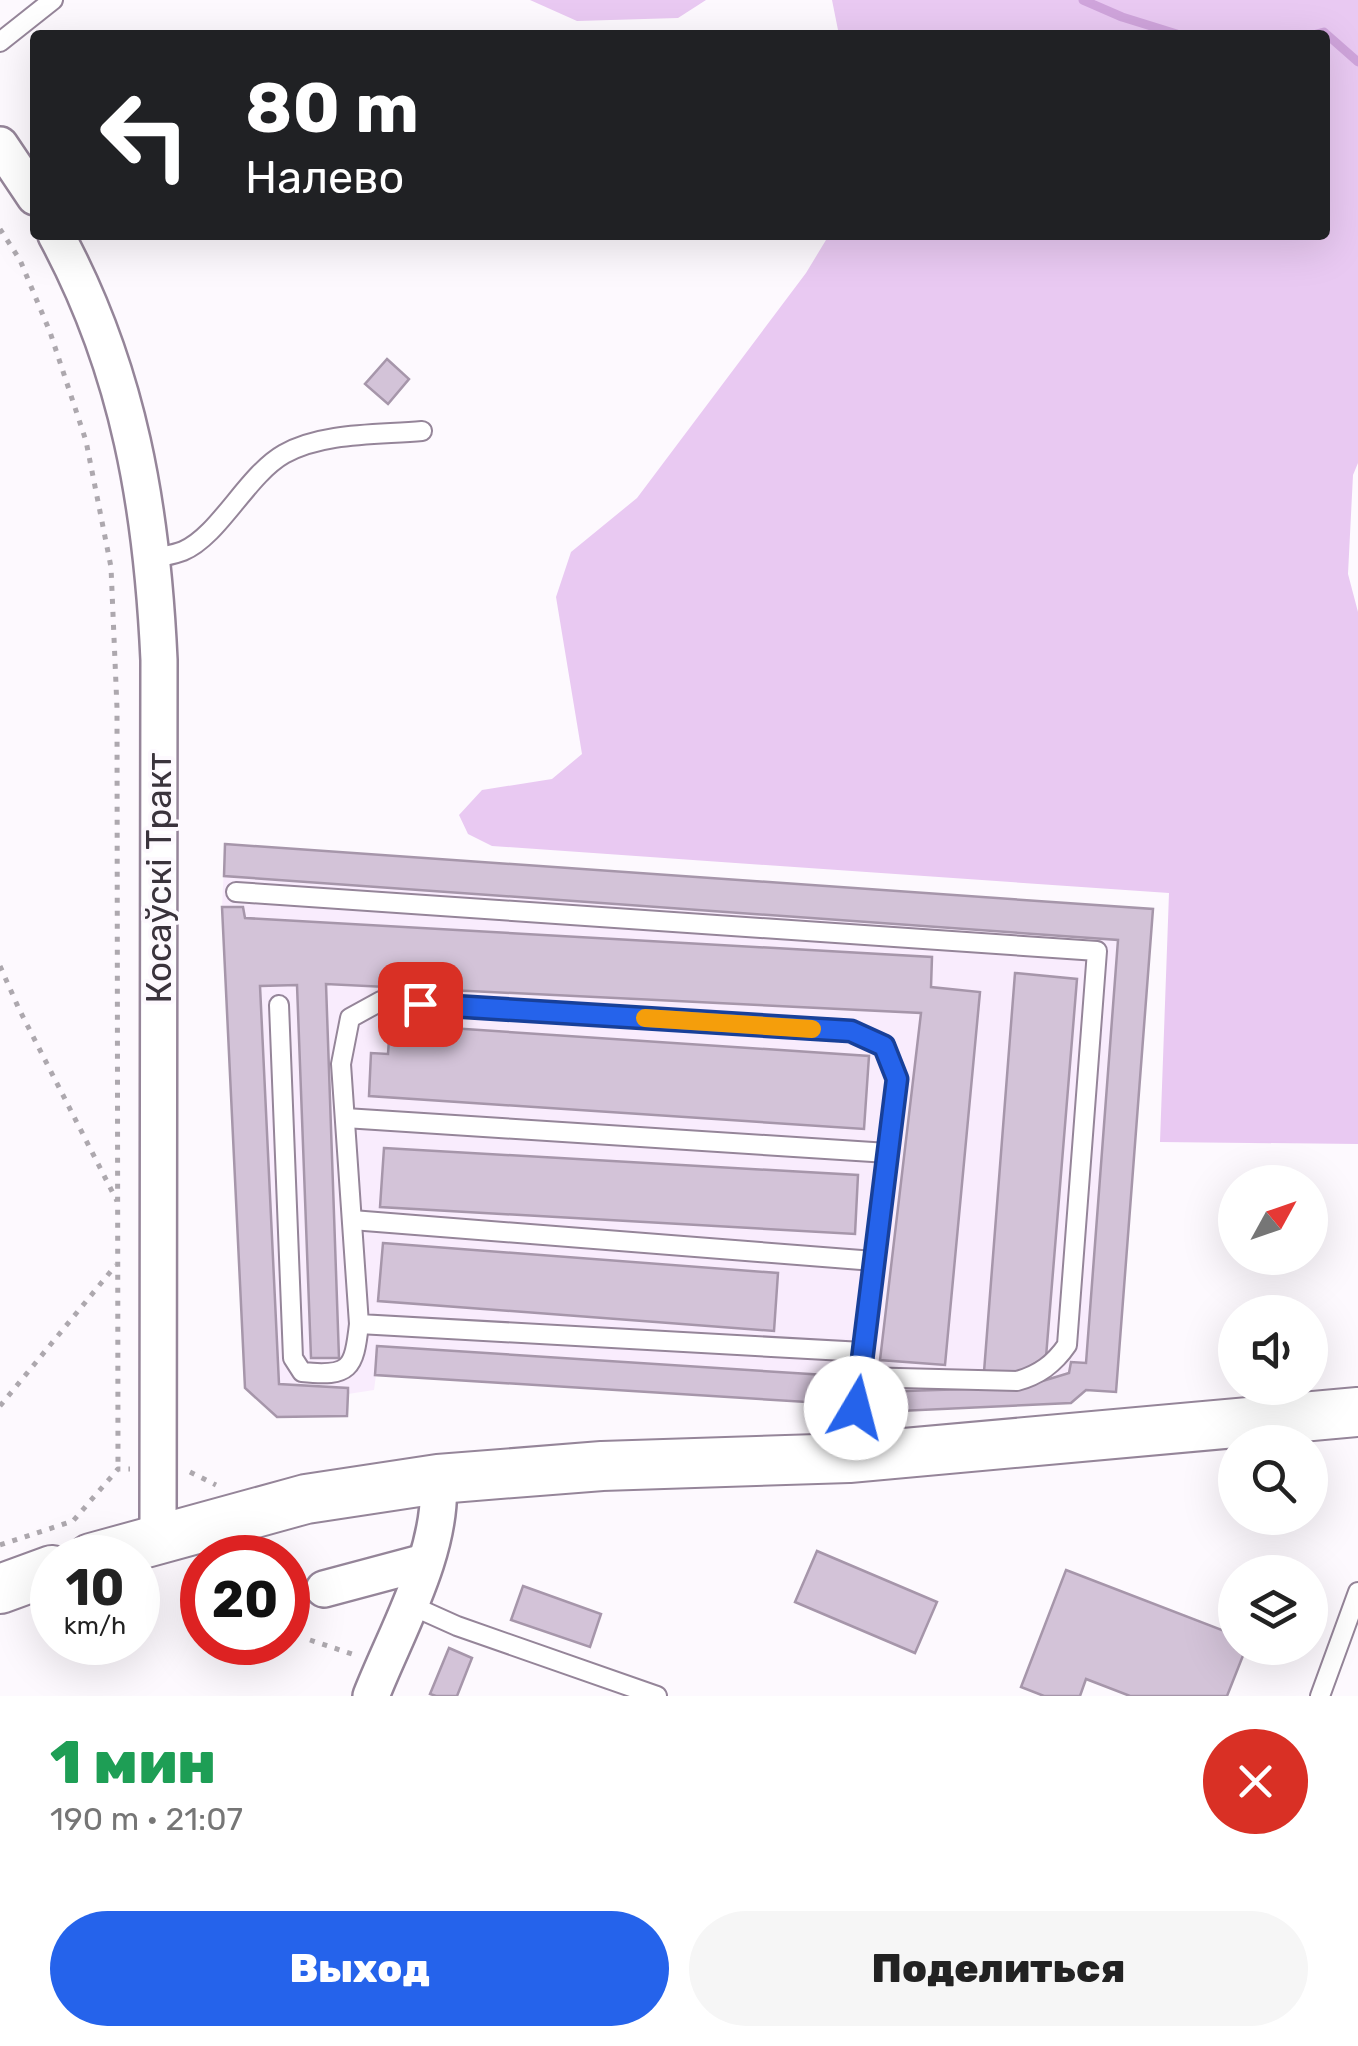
<!DOCTYPE html>
<html lang="ru">
<head>
<meta charset="utf-8">
<style>
	:root { --surface:#fff; --page:#f6f6f6; --text:#222; --muted:#767676; --accent:#2563eb }
	body { margin:0; font-family:Rubik,sans-serif; background:var(--page); color:var(--text); height:100vh; display:flex; flex-direction:column; font-size:38px; white-space:nowrap }
	* { box-sizing:border-box; margin:0 }
	p { font-size:32px; color:var(--muted) }
	.icon { flex:none; width:55px; height:55px; fill:none; stroke:currentColor; stroke-width:2; stroke-linecap:round; stroke-linejoin:round }
	.map { position:relative; height:1696px; overflow:hidden }
	.drawer { display:flex; flex-direction:column; background:var(--surface); flex:1 }
	.drawer>* { flex:none }
	.guide { position:absolute; left:30px; top:30px; width:1300px; height:210px; border-radius:10px; box-shadow:0 10px 40px #0002; background:#202124; color:#fff; overflow:hidden }
	.needle { width:65px; rotate:50deg }
	.fabs { position:absolute; left:1218px; top:1165px; display:grid; gap:20px }
	.fabs a { display:grid; place-items:center; width:110px; height:110px; border-radius:50%; background:var(--surface); box-shadow:0 10px 40px #0002; font-size:50px }
	.speed { position:absolute; left:30px; top:1535px; display:flex; gap:20px; font-size:50px; font-weight:700; text-align:center }
	.speed>* { display:grid; place-content:center; width:130px; height:130px; border-radius:50%; background:var(--surface); box-shadow:0 10px 40px #0002; line-height:1 }
	.speed small { font-size:25px; font-weight:400 }
	.speed .limit { border:15px solid #d22; background:#fff; color:#111 }
	.pin { position:absolute; display:grid; place-items:center; width:85px; height:85px; color:#fff; margin:-42px; border-radius:20px; box-shadow:0 5px 15px #0006 }
	.me { position:absolute; width:110px; margin:-55px; rotate:8deg; stroke-linejoin:round; filter:drop-shadow(0 0 8px #0008) }
	.turn { display:flex; align-items:center; gap:35px; height:210px; padding:0 50px; font-size:45px }
	.turn .icon { width:130px; height:130px; stroke-width:2.5 }
	.turn b { display:block; font-size:70px; line-height:85px }
	.round { display:grid; place-items:center; flex:none; width:105px; height:105px; border-radius:52px; background:var(--page) }
	.summary { display:flex; align-items:center; justify-content:space-between; height:170px; padding:0 50px }
	h1 { font-size:60px; font-weight:800; line-height:75px; color:#1e9e55 }
	.cta { display:flex; gap:20px; margin-top:auto; padding:20px 50px }
	.cta a { flex:1; height:115px; border-radius:60px; background:var(--accent); color:#fff; font-size:40px; font-weight:800; line-height:115px; text-align:center }
	.cta a+a { background:var(--page); color:var(--text) }
	.map>svg:first-child { display:block }
	.built { fill:#f9ecfd }
	.green { fill:#e9c9f2 }
	.lines { fill:none; stroke-linecap:round; stroke-linejoin:round }
	.stream { stroke:#cfa4db; stroke-width:9 }
	.building { fill:#d3c3d8; stroke:#a696aa; stroke-width:2.5 }
	.lane-casing { stroke:#958599; stroke-width:22 }
	.street-casing { stroke:#958599; stroke-width:40 }
	.secondary-casing { stroke:#958599; stroke-width:52 }
	.path { stroke:#ada8ae; stroke-width:5; stroke-dasharray:5 8; stroke-linecap:butt }
	.lane { stroke:#fff; stroke-width:18 }
	.street { stroke:#fff; stroke-width:35 }
	.secondary { stroke:#fff; stroke-width:48 }
	.route-casing { stroke:#184099; stroke-width:25 }
	.route { stroke:#2563eb; stroke-width:18 }
	.slow { stroke:#f59e0b; stroke-width:18 }
	.labels { text-anchor:middle; dominant-baseline:central; stroke-width:8; stroke-linejoin:round; paint-order:stroke }
	.street-label { font-size:35px; fill:#3a333c; stroke:#fdf9fe }
</style>
</head>
<body>
<div class="map">
<svg width="1358" height="1696" viewBox="0 0 1358 1696">
	<rect width="100%" height="100%" fill="#fdf9fe"/>
	<polygon class="built" points="225,844 1153,909 1116,1392 1086,1390 1071,1403 878,1412 839,1404 376,1375 374,1390 348,1394 347,1416 277,1417 245,1388 222,907"/>
	<g class="green">
		<polygon points="530,0 706,0 678,18 577,21"/>
		<polygon points="832,0 1358,0 1358,463 1353,475 1348,574 1358,612 1358,1144 1160,1142 1169,893 492,846 468,834 459,815 482,790 552,779 582,754 556,597 571,552 637,498 806,273 829,235 1325,235 1325,35 839,35"/>
	</g>
	<g class="lines">
		<g class="stream">
			<polyline points="1083,0 1122,17 1180,35"/>
			<polyline points="1313,35 1324,32 1358,62"/>
		</g>
	</g>
	<g class="building">
		<polygon points="387,359 409,379 388,404 365,384"/>
		<polygon points="225,844 1153,909 1116,1392 1086,1390 1071,1403 878,1412 877,1392 1023,1387 1069,1373 1071,1362 1086,1363 1118,940 224,876"/>
		<polygon points="222,907 243,907 245,918 932,957 931,987 980,992 945,1365 880,1360 921,1013 326,984 339,1358 311,1358 297,985 260,986 279,1384 348,1388 348,1393 347,1416 277,1417 245,1388"/>
		<polygon points="1015,973 1077,979 1046,1357 1014,1375 984,1372"/>
		<polygon points="390,1024 869,1056 864,1129 369,1096 371,1053 388,1054"/>
		<polygon points="384,1148 858,1175 855,1234 380,1207"/>
		<polygon points="383,1243 778,1273 774,1331 378,1301"/>
		<polygon points="377,1346 841,1376 839,1404 375,1375"/>
		<polygon points="817,1551 937,1602 915,1653 795,1602"/>
		<polygon points="1066,1570 1235,1635 1235,1648 1246,1648 1227,1696 1130,1696 1086,1679 1080,1696 1044,1696 1021,1687"/>
		<polygon points="523,1586 601,1614 590,1647 511,1620"/>
		<polygon points="449,1648 472,1658 457,1696 436,1696 430,1694"/>
	</g>
	<g class="lines">
		<defs>
			<g id="lane">
				<polyline points="0,42 53,0"/>
				<path d="M152,559C162,556 173,555 183,551C219,536 247,475 284,454C323,432 379,435 422,431"/>
				<path d="M236,892L1097,951L1067,1345C1054,1364 1039,1375 1017,1381L860,1377"/>
				<path d="M279,1005L293,1358L302,1372C350,1377 354,1369 359,1324"/>
				<polyline points="345,1118 888,1153"/>
				<polyline points="352,1220 874,1261"/>
				<polyline points="849,1457 897,1079 884,1047 851,1031 381,1001 350,1018 341,1064 359,1324 863,1352"/>
				<polyline points="408,1604 457,1626 657,1696"/>
				<polyline points="1320,1696 1358,1592"/>
			</g>
			<g id="street">
				<polyline points="0,145 35,197"/>
				<path d="M56,235C129,370 152,508 159,660L158,1537"/>
				<polyline points="324,1589 425,1562"/>
				<path d="M371,1696C397,1630 444,1550 438,1479"/>
			</g>
			<g id="secondary">
				<polyline points="91,1558 306,1499 438,1479 602,1466 849,1458 1358,1412"/>
				<polyline points="0,1589 52,1570"/>
			</g>
		</defs>
		<use href="#lane" class="lane-casing"/>
		<use href="#street" class="street-casing"/>
		<use href="#secondary" class="secondary-casing"/>
		<g class="path">
			<polyline points="0,229 20,260 50,332 86,441 111,567 117,708 118,1469"/>
			<polyline points="0,966 19,1009 117,1201"/>
			<polyline points="0,1406 116,1265"/>
			<polyline points="190,1472 216,1485"/>
			<polyline points="0,1545 73,1521 118,1469 130,1469"/>
			<polyline points="310,1640 355,1655"/>
		</g>
		<use href="#lane" class="lane"/>
		<use href="#street" class="street"/>
		<use href="#secondary" class="secondary"/>
	</g>
	<g class="lines">
		<defs>
			<polyline id="route" points="420,1004 851,1031 884,1046 897,1079 856,1408"/>
		</defs>
		<use href="#route" class="route-casing"/>
		<use href="#route" class="route"/>
		<polyline class="slow" points="645,1018 812,1029"/>
	</g>
	<g class="labels">
		<g class="street-label">
			<text transform="translate(159 878) rotate(-90)">Косаўскі Тракт</text>
		</g>
	</g>
</svg>
<div class="fabs">
<a><svg class="needle" viewBox="-14 -14 28 28"><path d="M0-13l5 13h-10z" fill="#e53935"/><path d="M0 13l5-13h-10z" fill="#767676"/></svg></a>
<a><svg class="icon" aria-label="sound" viewBox="0 0 24 24"><path d="M4 9h4l5-4v14l-5-4H4zM17 9q2 3 0 6"/></svg></a>
<a><svg class="icon" aria-label="search" viewBox="0 0 24 24"><circle cx="10" cy="10" r="6"/><path d="M15 15l6 6"/></svg></a>
<a><svg class="icon" aria-label="layers" viewBox="0 0 24 24"><path d="M12 4l9 5-9 5-9-5zM3 14l9 5 9-5"/></svg></a>
</div>
<div class="speed"><div>10<small>km/h</small></div><div class="limit">20</div></div>
<div class="pin" style="left:420px;top:1004px;background:#d93025"><svg class="icon" aria-label="arrive" viewBox="0 0 24 24"><path d="M6 21V4h12l-3 4 3 4H6"/></svg></div>
<svg class="me" style="left:856px;top:1408px" viewBox="-20 -20 40 40"><circle r="19" fill="#fff"/><path d="M0-13L10 11 0 6-10 11z" fill="#2563eb"/></svg>
<div class="guide">
<div class="turn"><svg class="icon" aria-label="left" viewBox="0 0 24 24"><path d="M17 20v-9H6M10 6l-5 5 5 5"/></svg><div><b>80 m</b>Налево</div></div>
</div>
</div>
<section class="drawer">
<div class="summary"><div><h1>1 мин</h1><p>190 m · 21:07</p></div><a class="round" style="background:#d93025;color:#fff"><svg class="icon" aria-label="close" viewBox="0 0 24 24"><path d="M6 6l12 12M18 6L6 18"/></svg></a></div>
<div class="cta"><a>Выход</a><a>Поделиться</a></div>
</section>
</body>
</html>
